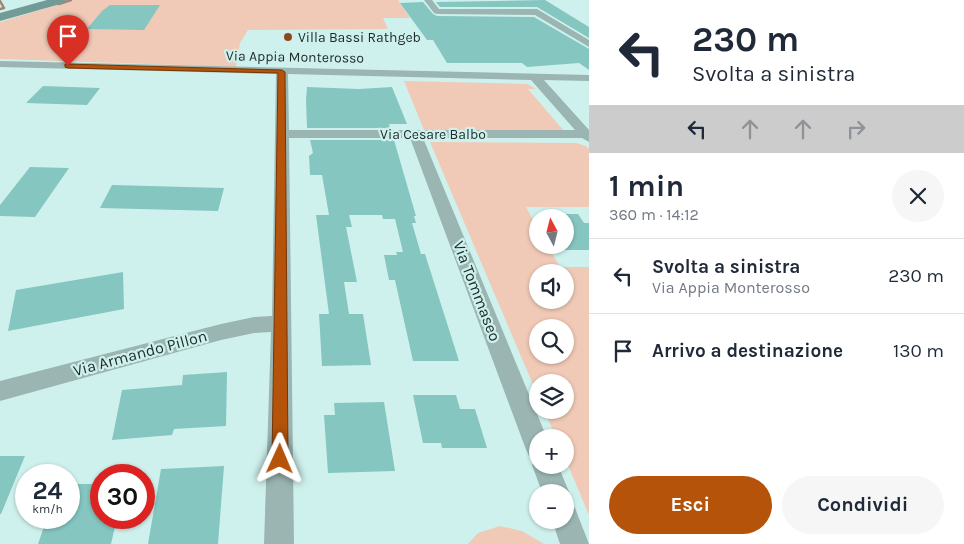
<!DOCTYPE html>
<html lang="it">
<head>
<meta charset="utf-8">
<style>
	:root { --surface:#fff; --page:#f6f6f7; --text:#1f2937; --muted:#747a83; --line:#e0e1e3; --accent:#b45309 }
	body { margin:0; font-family:Karla,sans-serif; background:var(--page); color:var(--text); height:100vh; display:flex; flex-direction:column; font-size:19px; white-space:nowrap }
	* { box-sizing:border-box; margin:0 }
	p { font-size:16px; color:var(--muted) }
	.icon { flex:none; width:28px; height:28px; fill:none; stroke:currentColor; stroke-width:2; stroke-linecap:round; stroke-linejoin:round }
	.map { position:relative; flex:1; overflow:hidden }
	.side { display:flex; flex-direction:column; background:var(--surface); width:375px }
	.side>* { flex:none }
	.guide { background:#fff; color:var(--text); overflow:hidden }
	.needle { width:32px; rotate:353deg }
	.tools { position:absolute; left:529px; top:209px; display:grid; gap:10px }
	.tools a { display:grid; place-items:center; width:45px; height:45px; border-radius:50%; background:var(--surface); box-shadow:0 1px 4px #0004; font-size:25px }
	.speed { position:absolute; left:15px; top:464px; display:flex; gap:10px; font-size:25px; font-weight:700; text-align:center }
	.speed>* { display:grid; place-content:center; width:65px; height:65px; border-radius:50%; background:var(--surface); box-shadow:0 1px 4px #0004; line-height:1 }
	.speed small { font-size:12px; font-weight:400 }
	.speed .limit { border:8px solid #d22; background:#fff; color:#111 }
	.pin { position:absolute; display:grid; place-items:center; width:42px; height:42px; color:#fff; margin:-51px -21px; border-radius:50% 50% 50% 0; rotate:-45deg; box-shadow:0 0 5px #0007 }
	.pin .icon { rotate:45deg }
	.me { position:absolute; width:55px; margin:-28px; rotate:1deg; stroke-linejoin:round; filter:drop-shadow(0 0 4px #0008) }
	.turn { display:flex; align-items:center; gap:18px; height:105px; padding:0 20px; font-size:22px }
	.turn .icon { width:65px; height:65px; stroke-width:2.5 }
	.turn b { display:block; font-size:35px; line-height:42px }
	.lanes { display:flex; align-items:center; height:48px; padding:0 20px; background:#0003; justify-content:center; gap:25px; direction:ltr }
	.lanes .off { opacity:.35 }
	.round { display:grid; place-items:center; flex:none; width:52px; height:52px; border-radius:26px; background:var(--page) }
	.overview { display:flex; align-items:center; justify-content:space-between; height:85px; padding:0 20px }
	h1 { font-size:30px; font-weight:700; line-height:38px }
	.action { display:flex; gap:10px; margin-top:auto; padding:10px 20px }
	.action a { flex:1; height:58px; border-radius:30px; background:var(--accent); color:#fff; font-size:20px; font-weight:700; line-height:58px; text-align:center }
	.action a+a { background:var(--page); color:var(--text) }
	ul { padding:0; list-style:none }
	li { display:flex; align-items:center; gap:15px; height:75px; padding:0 20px; border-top:1px solid var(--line) }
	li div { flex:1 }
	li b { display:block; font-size:19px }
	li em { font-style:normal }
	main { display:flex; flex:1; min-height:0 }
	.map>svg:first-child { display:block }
	.green { fill:#f0cab6; fill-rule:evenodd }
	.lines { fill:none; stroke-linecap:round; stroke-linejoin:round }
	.stream { stroke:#a28472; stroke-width:2.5 }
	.building { fill:#85c6c0 }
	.street { fill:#9ab5b2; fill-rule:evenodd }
	.secondary { fill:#729b97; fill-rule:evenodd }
	.route { fill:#b45309; stroke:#753606 }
	.poi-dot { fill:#8c471e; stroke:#cff1ed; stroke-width:2 }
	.labels { text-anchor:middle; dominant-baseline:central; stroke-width:4.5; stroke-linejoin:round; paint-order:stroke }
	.far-poi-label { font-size:14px; fill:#1d2a29; stroke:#cff1ed; text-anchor:start }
	.far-street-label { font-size:14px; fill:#1d2a29; stroke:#cff1ed }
	.street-label { font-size:16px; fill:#1d2a29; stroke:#cff1ed }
</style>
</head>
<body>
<main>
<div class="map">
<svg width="589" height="544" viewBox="0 0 589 544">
	<rect width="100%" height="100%" fill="#cff1ed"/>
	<g class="green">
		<polygon points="74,0 398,0 410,18 383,18 388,29 248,30 240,43 236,67 0,59 0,22"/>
		<polygon points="404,81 527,84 536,89 528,89 564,131 424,130"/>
		<path d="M430,142L576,143L586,146L589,149V207H526L537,227L538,245H547L560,267H589V515L565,458V438L556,437L544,410H565V382H538L537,394ZM565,272V300H538V272ZM538,328H565V355H538Z"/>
		<polygon points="500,526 522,531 544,544 468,544 478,533"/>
	</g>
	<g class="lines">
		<g class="stream">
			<polyline points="0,1 4,8 0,9"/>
			<polyline points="59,4 71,0"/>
		</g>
	</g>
	<g class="building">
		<polygon points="545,0 589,27 589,38 537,7 440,7 436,2"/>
		<polygon points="423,2 433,14 437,16 534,17 589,49 589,70 579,63 527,67 522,63 447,63 433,40 427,40 400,3"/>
		<polygon points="110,5 160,5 144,30 87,29 102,11"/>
		<polygon points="43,86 100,88 87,105 26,103"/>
		<polygon points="307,87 359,89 392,87 407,124 389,124 390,128 307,128 306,100"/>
		<polygon points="310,140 394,140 416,216 414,216 416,223 412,223 421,254 425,254 459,361 413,361 395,280 389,280 384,255 397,255 396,252 403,252 395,219 383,219 382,215 349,215 352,227 346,227 357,282 344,282 349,314 363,314 371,365 322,366 319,314 329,314 316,215 329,215 322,175 310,175 309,156 313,153"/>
		<polygon points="30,167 69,168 35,217 0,216 0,205"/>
		<polygon points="112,185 224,188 218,211 100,208"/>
		<polygon points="542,214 578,214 584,223 589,223 589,250 562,250 559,245 565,245 565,218 543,218"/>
		<polygon points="123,272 124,309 8,331 16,290"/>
		<polygon points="227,372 226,426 174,429 172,435 112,440 122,390 182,385 183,375"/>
		<polygon points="413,395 456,395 460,409 475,409 487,448 442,448 441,443 423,443"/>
		<polygon points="384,402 395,471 328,473 324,415 335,415 334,403"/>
		<polygon points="0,456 25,456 1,514 0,514"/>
		<polygon points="224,466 218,544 148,544 161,469"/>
		<polygon points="69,484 101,484 101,518 117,518 111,544 38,544 47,518 69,518"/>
	</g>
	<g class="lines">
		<g class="street">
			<polygon points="424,0 432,0 439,9 537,9 589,40 589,47 535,15 437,14 434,13"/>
			<path d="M0,61L589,75V81L544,80L589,130V142L582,138H423L547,438H538V465H558L569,492L565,501V492H542L532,465L535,458L529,456L525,447L410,138H289L294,544H264L271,332L254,333L221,340L0,401V381L221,324L254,317L272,316L276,74L0,67ZM288,74L531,80L575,130H289Z"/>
			<polygon points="565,504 575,508 589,544 560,544 552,520 565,520"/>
		</g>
		<polygon class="secondary" points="47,0 66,0 64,3 0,21 0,13"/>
	</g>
	<polygon class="route" points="65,64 282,70 285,72 288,459 286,464 280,467 275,464 272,459 278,73 68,68 65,67"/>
	<circle class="poi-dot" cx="288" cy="37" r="5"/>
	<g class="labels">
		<g class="far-poi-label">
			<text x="298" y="37">Villa Bassi Rathgeb</text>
		</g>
		<g class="far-street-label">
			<text transform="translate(295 57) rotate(1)">Via Appia Monterosso</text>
			<text x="433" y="134">Via Cesare Balbo</text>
		</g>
		<g class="street-label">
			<text transform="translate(477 291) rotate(69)">Via Tommaseo</text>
			<text transform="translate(140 353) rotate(-15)">Via Armando Pillon</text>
		</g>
	</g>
</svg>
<div class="tools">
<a><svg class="needle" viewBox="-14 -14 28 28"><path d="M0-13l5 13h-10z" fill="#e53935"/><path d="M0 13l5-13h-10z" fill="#747a83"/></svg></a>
<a><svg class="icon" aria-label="sound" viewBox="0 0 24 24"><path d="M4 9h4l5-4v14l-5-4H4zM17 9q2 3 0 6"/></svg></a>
<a><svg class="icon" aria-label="search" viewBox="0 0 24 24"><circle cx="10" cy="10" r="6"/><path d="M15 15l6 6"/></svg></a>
<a><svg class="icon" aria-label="layers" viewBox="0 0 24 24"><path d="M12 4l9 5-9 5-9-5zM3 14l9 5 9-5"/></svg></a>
<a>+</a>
<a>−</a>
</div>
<div class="speed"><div>24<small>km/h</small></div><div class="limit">30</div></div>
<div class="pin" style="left:68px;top:66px;background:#d93025"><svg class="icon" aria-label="arrive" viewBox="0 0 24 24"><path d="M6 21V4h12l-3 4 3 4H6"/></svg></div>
<svg class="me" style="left:280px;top:459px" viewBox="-20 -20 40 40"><path d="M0-17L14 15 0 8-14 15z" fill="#b45309" stroke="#fff" stroke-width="4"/></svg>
</div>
<section class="side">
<div class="guide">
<div class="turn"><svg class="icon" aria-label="left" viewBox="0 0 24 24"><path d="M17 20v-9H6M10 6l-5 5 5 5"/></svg><div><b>230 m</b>Svolta a sinistra</div></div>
<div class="lanes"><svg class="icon" aria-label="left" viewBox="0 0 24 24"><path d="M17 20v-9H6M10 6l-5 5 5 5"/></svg><svg class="icon off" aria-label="ahead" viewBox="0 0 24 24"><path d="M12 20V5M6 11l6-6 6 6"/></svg><svg class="icon off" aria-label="ahead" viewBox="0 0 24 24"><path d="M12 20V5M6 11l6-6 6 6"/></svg><svg class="icon off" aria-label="right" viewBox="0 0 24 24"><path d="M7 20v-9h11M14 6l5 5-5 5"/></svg></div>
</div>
<div class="overview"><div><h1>1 min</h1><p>360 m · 14:12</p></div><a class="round"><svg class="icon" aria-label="close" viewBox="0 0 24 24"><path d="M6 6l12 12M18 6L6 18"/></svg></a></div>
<ul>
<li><svg class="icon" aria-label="left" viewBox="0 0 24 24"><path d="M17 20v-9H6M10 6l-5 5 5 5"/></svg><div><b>Svolta a sinistra</b><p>Via Appia Monterosso</p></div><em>230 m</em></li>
<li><svg class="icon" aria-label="arrive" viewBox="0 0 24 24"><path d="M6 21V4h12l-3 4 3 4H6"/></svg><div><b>Arrivo a destinazione</b></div><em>130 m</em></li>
</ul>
<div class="action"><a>Esci</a><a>Condividi</a></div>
</section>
</main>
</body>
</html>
